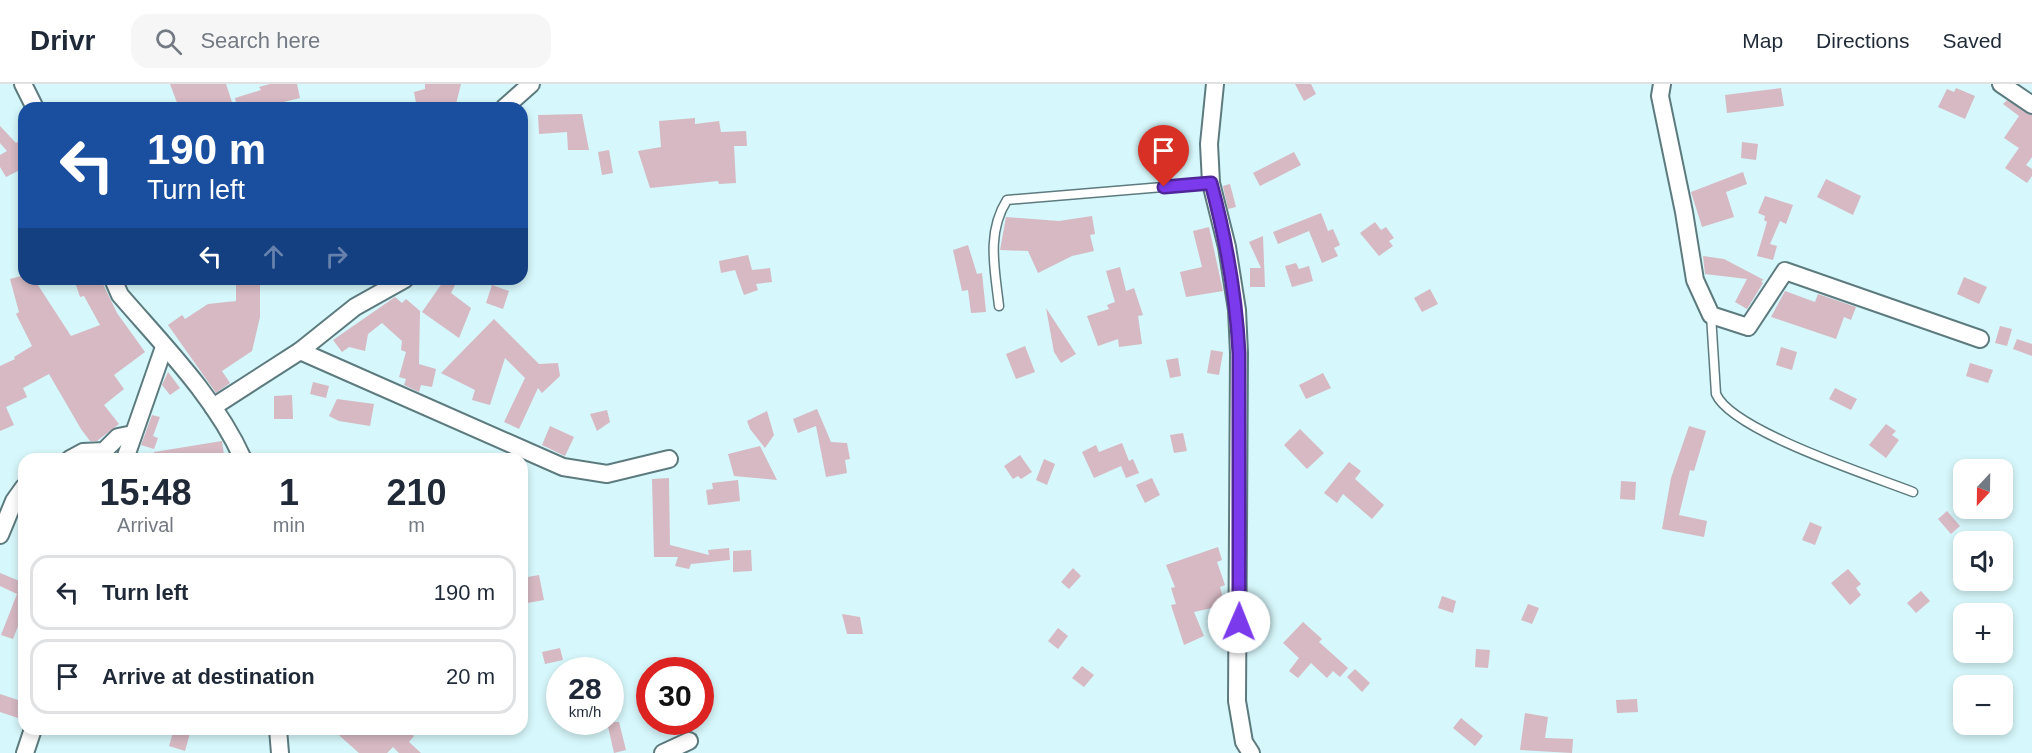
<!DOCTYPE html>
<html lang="en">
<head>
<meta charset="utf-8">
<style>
	:root { --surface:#fff; --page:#f6f6f7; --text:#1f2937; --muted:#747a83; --line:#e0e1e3 }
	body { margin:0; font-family:Arial,sans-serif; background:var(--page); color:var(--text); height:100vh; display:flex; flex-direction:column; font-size:22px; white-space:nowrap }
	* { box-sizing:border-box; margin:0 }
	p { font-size:20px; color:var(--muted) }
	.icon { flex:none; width:33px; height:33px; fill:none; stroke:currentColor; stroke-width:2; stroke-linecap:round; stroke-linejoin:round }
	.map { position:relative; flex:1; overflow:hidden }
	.drawer { position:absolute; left:18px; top:369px; width:510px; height:282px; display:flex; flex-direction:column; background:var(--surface); border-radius:18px; box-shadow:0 3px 9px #0003 }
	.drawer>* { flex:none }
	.guide { position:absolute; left:18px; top:18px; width:510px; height:183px; border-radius:18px; box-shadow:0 3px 9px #0003; background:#1a4fa0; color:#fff; overflow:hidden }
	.needle { width:39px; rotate:202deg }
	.buttons { position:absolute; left:1953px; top:375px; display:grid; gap:12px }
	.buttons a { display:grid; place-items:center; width:60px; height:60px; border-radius:12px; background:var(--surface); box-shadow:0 3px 9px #0003; font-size:30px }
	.speed { position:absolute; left:546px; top:573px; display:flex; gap:12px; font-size:30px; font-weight:700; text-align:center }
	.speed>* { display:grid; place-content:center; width:78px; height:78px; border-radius:50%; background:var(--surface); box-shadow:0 3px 9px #0003; line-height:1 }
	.speed small { font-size:15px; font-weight:400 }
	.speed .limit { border:9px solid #d22; background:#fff; color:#111 }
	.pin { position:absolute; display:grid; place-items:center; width:51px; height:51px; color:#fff; margin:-62px -26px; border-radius:50% 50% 50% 0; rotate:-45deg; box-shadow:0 0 6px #0007 }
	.pin .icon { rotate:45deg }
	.me { position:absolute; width:66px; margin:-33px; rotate:1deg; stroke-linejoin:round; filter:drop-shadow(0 0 4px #0008) }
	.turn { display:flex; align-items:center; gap:21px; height:126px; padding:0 30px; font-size:27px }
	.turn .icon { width:78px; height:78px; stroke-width:2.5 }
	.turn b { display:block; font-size:42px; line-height:51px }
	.lanes { display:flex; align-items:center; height:57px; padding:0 30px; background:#0003; justify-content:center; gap:30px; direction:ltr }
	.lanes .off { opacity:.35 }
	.eta { display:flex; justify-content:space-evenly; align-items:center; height:102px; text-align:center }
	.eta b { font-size:36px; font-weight:800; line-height:42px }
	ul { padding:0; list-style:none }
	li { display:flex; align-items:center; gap:18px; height:75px; margin:0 12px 9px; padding:0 18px; border:3px solid var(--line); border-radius:18px }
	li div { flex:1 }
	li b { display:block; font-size:22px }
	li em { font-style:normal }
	header { display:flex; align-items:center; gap:36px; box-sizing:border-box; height:84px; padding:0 30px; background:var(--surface); border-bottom:2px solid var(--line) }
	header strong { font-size:28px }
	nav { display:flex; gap:33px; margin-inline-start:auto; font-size:21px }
	.search { width:420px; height:54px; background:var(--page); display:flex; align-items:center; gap:15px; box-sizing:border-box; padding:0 21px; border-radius:18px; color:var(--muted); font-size:22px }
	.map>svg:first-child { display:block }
	.building { fill:#d6b9c2 }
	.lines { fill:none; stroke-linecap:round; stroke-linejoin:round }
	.lane-casing { stroke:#5d7b7f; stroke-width:11 }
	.street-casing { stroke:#5d7b7f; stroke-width:20 }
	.lane { stroke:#fff; stroke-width:8 }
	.street { stroke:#fff; stroke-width:16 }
	.route-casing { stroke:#51269a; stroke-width:15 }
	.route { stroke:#7c3aed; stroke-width:10 }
</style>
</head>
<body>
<header>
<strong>Drivr</strong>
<div class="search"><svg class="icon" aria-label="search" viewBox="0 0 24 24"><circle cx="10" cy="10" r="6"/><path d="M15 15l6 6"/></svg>Search here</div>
<nav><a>Map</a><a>Directions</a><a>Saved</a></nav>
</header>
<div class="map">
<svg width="2032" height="669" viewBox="0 0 2032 669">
	<rect width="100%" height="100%" fill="#d6f7fb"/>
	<g class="building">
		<polygon points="170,0 226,0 232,18 213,24 179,24"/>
		<polygon points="270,0 297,0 300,14 264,23 262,18 237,23 235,14 261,6 259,3"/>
		<polygon points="425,0 461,0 455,24 417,24 414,8 425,5"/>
		<polygon points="1295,0 1311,0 1316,10 1304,17"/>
		<polygon points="1781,4 1784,22 1727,29 1725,11"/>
		<polygon points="1956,4 1975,12 1965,35 1938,23 1947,5 1954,8"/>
		<polygon points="2007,16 2032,31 2032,73 2026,81 2032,85 2032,92 2027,99 2005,84 2019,64 2004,54 2019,32 2003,20"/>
		<polygon points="582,30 589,66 568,66 567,48 539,50 538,31"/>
		<polygon points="695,34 695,40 719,37 721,48 746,47 747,62 734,62 736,99 719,100 718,97 650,104 638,67 661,63 659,37"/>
		<polygon points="0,42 16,59 24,53 24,84 6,93 0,83 0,71 7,67 0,59"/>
		<polygon points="1742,58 1758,60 1756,76 1741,74"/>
		<polygon points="609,66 613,89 602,91 598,68"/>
		<polygon points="1294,68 1301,81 1260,102 1253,89"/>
		<polygon points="1743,88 1747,100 1726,108 1734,133 1702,143 1691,108"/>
		<polygon points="1826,95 1861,112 1853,131 1817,113"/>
		<polygon points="1230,100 1236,123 1228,125 1223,102"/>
		<polygon points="1765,112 1793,121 1786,140 1780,137 1770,160 1777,162 1773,176 1757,172 1767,138 1764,136 1765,132 1758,129"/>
		<polygon points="1321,129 1328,147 1333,145 1340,161 1334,164 1338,172 1322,179 1309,147 1278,160 1273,148"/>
		<polygon points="1092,132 1095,150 1090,151 1094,167 1072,172 1038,189 1028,167 1000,166 1006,133 1059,137"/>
		<polygon points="1375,138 1381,146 1386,143 1394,154 1389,157 1393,162 1379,172 1360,149"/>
		<polygon points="1209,143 1223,207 1186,213 1180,188 1202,183 1193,147"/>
		<polygon points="1263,152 1265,203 1250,203 1250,184 1261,184 1249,158"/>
		<polygon points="968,161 977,190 982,189 986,228 971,229 968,206 962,207 953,166"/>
		<polygon points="748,171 752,186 770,184 772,198 756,200 758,206 744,211 735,186 721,189 719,177"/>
		<polygon points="1703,172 1724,175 1764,196 1761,197 1763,199 1747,225 1735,218 1747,195 1705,190"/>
		<polygon points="1296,179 1299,185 1309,182 1313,197 1292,203 1285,182"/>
		<polygon points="1120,183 1126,207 1134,204 1143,231 1138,232 1142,260 1119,263 1118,255 1098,262 1087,232 1109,225 1107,221 1115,218 1106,187"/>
		<polygon points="21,192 22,195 34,195 71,252 100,241 84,212 80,213 74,195 96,195 96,200 102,198 117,229 145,268 114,291 124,305 104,321 119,340 97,357 90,357 81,345 49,290 23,304 27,313 6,323 14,341 0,347 0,282 15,275 14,273 32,262 16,230 19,228 10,195"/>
		<polygon points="1964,193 1987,203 1979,220 1957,210"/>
		<polygon points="445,195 458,195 451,209 471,224 459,254 422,228"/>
		<polygon points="260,198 260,233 252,267 222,287 230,299 216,309 168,241 182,231 185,235 208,220 236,217 236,200"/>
		<polygon points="492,201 509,207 503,225 486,219"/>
		<polygon points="1430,205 1438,220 1422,228 1414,214"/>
		<polygon points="1785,207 1815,218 1818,210 1856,223 1851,236 1844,233 1836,255 1771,233"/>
		<polygon points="395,213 402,219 406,215 420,227 419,280 436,285 432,303 421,301 419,308 404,301 406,295 399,293 406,268 401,266 402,257 382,239 368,250 365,267 349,263 342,268 333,256"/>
		<polygon points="1046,224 1076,270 1061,279 1054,268"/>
		<polygon points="494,235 539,280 558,279 560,292 542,309 538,304 519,345 504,338 525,294 505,274 490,321 472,316 475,306 441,289"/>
		<polygon points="2000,242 2012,245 2007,262 1995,259"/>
		<polygon points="2017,255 2032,260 2032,272 2013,265"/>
		<polygon points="1025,262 1035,288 1016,295 1006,270"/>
		<polygon points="1781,263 1797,268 1792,286 1776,281"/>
		<polygon points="1211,266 1223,268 1219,291 1207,289"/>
		<polygon points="1178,274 1181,292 1170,294 1166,276"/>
		<polygon points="1970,279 1993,286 1988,299 1966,292"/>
		<polygon points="168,288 180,304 170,311 162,301"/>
		<polygon points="1323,289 1331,304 1306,315 1299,301"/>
		<polygon points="313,298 329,302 326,314 310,310"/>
		<polygon points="1835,304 1857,315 1851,326 1829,315"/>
		<polygon points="292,311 293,335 274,335 274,312"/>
		<polygon points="337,315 374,320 370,342 339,337 329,332"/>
		<polygon points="817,325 831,358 847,359 850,375 845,376 847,389 826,393 816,342 798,349 793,335"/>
		<polygon points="607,326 610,338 597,347 590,330"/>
		<polygon points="767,327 774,351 765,364 750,345 747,337"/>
		<polygon points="152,331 160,333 153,352 158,354 154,365 141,361"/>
		<polygon points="1886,340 1896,347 1892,351 1899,356 1886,374 1869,361"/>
		<polygon points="550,342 574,353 565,372 542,361"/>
		<polygon points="1689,342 1706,347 1694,387 1690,386 1679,431 1707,437 1704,453 1662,445 1671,394"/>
		<polygon points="1300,345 1324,369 1307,385 1284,361"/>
		<polygon points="1183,349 1187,367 1174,369 1170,351"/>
		<polygon points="222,357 224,371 196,375 154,375 154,368"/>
		<polygon points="1122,359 1129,377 1133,375 1139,389 1126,394 1121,382 1094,394 1082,368 1096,361 1099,368"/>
		<polygon points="760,362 777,396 734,392 728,370"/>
		<polygon points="1020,371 1032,388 1021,395 1018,392 1013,395 1004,382"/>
		<polygon points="1044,375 1055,380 1047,401 1036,396"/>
		<polygon points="1349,378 1361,387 1355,395 1384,421 1372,435 1343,410 1337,419 1324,409"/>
		<polygon points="669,394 670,461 709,471 708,466 729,464 730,476 691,480 689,485 675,482 678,473 654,473 652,395"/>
		<polygon points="1152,394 1160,411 1145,419 1136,401"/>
		<polygon points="738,396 740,417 708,421 706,406 713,405 712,399"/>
		<polygon points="1621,397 1636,398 1635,416 1620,415"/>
		<polygon points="1947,427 1960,442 1951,450 1938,435"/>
		<polygon points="1810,438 1822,443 1815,461 1802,456"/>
		<polygon points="1218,463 1222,476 1217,478 1225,501 1220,503 1225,521 1194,528 1204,552 1184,561 1171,521 1176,520 1171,504 1175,503 1166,481"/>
		<polygon points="751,466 752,487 733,488 733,467"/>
		<polygon points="1073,484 1081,492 1069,505 1061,498"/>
		<polygon points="1848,485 1861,500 1856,504 1861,511 1850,521 1831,499"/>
		<polygon points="0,489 22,498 24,495 24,527 13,555 1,551 17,510 0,502"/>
		<polygon points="539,491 544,516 522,520 522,494"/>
		<polygon points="1921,507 1930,517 1916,529 1907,519"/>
		<polygon points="1442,512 1456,517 1453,529 1438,524"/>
		<polygon points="1528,520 1539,524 1532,540 1521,536"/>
		<polygon points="842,530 860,533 863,550 847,550"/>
		<polygon points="1303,538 1322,555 1319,558 1348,584 1340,593 1333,587 1327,594 1311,579 1298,594 1289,587 1299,574 1283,559"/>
		<polygon points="1058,544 1068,552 1058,565 1048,557"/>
		<polygon points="560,564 563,576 545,580 542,568"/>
		<polygon points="1476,565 1490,566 1488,584 1475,583"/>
		<polygon points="1082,582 1094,591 1084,603 1072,594"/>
		<polygon points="1355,585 1370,599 1362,608 1347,593"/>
		<polygon points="0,610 24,618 24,636 0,628"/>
		<polygon points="1637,615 1638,628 1617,629 1616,616"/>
		<polygon points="1525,629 1548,633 1545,654 1573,655 1572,669 1520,666"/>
		<polygon points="1461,634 1483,652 1475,662 1453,644"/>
		<polygon points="607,638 619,638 626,666 614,669"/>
		<polygon points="174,645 190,649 185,667 169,662"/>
		<polygon points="332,645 406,645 414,652 409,658 421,669 399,669 393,663 387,669 359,669"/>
	</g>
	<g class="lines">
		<defs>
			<g id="lane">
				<path d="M999,222C995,186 986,149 1007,116L1211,99"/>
				<path d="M1711,231L1716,310C1732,347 1872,392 1913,408"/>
			</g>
			<g id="street">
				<polyline points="23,0 35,24"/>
				<polyline points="1215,0 1209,60 1211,99 1227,163 1237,226 1239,269 1237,617 1244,658 1251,669"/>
				<polyline points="1662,0 1660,12 1684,128 1695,196 1711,231 1748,243 1785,187 1980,255"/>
				<polyline points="2001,0 2032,21"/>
				<polyline points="504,24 531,0"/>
				<path d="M113,195L120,211C164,262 215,313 243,375"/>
				<polyline points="300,267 563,383 607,390 669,375"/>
				<polyline points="213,323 300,267 355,223 405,195"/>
				<polyline points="70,375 83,368 104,367 118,353 133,350"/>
				<polyline points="125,375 164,263"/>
				<polyline points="0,451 14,417 24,403"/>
				<polyline points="278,645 280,669"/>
				<polyline points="25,669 33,645"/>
				<polyline points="663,669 689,657"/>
			</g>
		</defs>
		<use href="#lane" class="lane-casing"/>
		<use href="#street" class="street-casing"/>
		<use href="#lane" class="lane"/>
		<use href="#street" class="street"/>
	</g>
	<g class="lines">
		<defs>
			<path id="route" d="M1164,103L1211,99C1226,155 1236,210 1239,269V538"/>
		</defs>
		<use href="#route" class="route-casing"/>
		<use href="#route" class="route"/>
	</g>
</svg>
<div class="buttons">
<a><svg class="needle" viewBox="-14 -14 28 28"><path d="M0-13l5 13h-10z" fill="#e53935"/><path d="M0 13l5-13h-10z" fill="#747a83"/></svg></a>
<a><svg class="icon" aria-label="sound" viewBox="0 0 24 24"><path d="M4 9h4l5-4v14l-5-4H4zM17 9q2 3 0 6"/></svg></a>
<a>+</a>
<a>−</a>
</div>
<div class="speed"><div>28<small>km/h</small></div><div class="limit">30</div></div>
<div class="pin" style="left:1164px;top:103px;background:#d93025"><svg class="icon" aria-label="arrive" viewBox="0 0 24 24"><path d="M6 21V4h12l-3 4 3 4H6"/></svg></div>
<svg class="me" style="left:1239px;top:538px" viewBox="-20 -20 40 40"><circle r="19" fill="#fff"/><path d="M0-13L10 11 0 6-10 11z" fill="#7c3aed"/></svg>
<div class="guide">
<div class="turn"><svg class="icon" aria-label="left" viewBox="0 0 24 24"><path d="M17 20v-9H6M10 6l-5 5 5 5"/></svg><div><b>190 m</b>Turn left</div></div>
<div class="lanes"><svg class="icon" aria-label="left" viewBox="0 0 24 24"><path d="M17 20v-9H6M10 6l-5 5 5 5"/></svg><svg class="icon off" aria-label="ahead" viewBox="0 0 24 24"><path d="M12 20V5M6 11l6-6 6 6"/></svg><svg class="icon off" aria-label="right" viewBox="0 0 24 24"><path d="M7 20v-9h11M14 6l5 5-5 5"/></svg></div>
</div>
<section class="drawer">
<div class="eta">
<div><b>15:48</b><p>Arrival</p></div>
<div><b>1</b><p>min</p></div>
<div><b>210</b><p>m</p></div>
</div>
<ul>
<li><svg class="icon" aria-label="left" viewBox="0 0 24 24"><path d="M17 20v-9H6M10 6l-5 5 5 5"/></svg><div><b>Turn left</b></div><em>190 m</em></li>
<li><svg class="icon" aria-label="arrive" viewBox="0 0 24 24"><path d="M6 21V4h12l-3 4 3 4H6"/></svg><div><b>Arrive at destination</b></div><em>20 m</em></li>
</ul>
</section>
</div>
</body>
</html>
